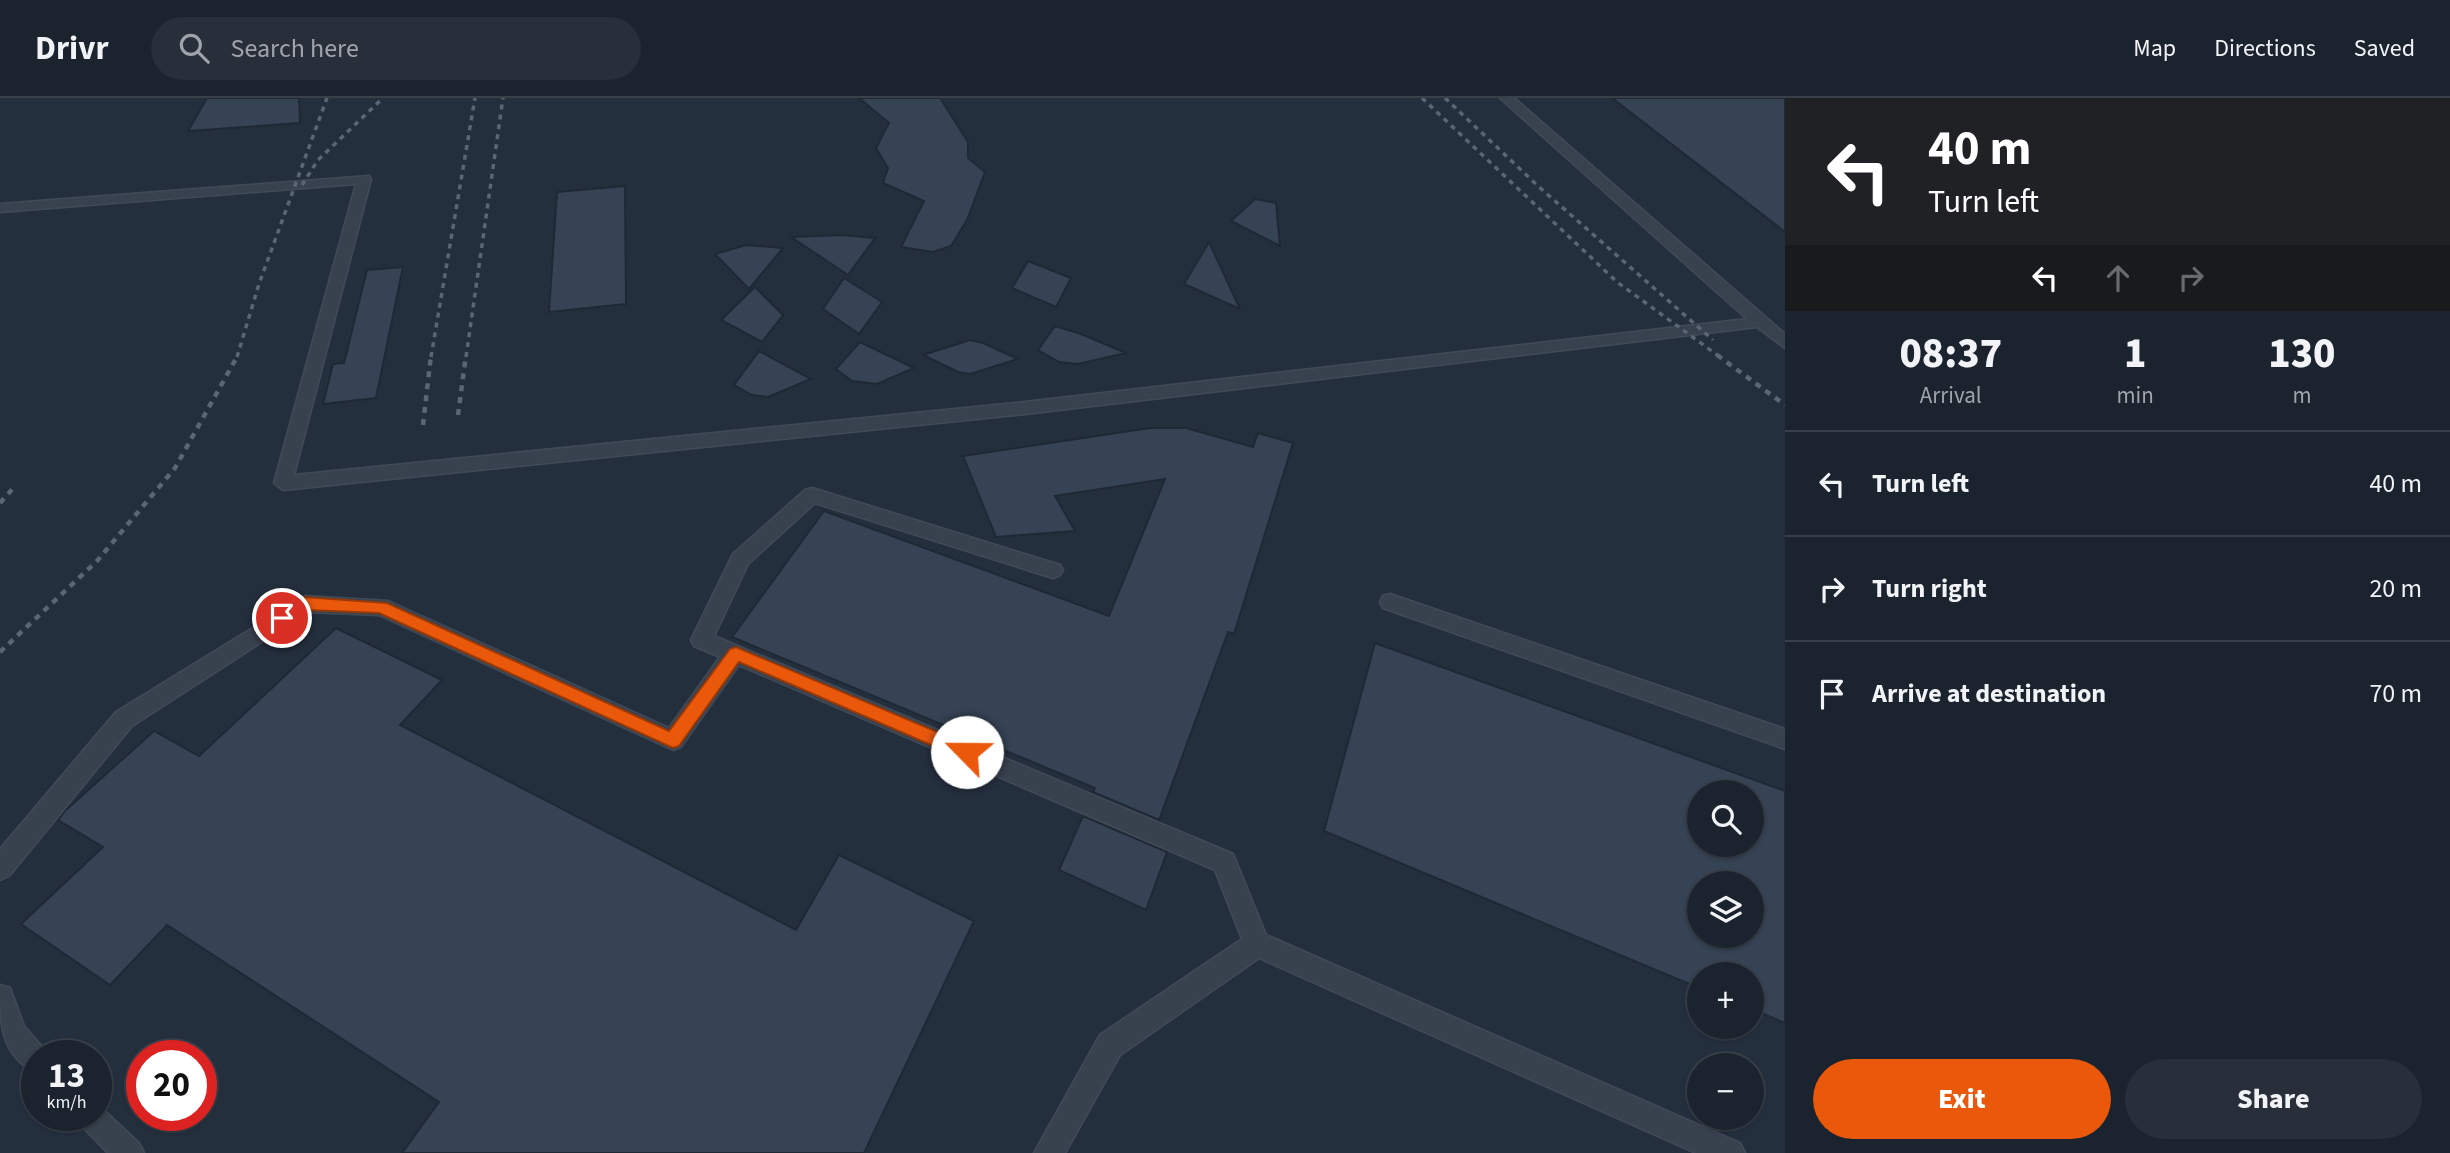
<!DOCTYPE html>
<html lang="en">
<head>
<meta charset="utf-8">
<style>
	:root { --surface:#1b232e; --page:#282f3a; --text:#f1f3f6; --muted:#a0a4aa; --line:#39404a; --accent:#ea580c }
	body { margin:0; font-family:"Source Sans 3",sans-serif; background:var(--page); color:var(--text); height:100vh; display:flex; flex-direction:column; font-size:26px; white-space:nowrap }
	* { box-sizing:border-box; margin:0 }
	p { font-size:23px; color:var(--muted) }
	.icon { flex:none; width:38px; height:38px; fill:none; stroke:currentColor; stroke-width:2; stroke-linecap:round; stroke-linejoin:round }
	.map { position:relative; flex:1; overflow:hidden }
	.drawer { display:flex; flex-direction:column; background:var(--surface); width:665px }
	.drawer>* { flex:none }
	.top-card { background:#202124; color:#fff; overflow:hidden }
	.fabs { position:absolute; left:1687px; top:682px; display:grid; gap:14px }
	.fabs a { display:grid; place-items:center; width:77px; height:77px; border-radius:50%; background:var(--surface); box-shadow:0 2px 5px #0004,0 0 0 2px var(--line); font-size:35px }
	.speed { position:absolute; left:21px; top:942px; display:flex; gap:14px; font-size:35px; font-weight:700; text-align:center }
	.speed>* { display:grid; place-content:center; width:91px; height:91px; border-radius:50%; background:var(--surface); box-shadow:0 2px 5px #0004,0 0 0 2px var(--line); line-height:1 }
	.speed small { font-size:18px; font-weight:400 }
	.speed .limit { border:10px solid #d22; background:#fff; color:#111 }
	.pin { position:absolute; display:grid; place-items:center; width:60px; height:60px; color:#fff; margin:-30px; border:4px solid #fff; border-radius:50%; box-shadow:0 2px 7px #0007 }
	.me { position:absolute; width:77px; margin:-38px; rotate:293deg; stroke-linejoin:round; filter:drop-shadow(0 0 5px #0008) }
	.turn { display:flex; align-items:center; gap:24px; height:147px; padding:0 28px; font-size:32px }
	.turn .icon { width:91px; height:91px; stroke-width:2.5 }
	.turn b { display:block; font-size:49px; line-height:60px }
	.lanes { display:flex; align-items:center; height:66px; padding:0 28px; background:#0003; justify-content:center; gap:35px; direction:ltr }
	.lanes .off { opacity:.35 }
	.eta { display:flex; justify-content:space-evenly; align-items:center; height:119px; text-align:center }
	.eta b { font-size:42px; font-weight:800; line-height:49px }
	.button { display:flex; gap:14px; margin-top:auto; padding:14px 28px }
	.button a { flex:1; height:80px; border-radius:42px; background:var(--accent); color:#fff; font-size:28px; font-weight:800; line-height:80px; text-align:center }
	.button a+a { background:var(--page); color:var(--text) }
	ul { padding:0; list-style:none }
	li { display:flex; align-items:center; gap:21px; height:105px; padding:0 28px; border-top:2px solid var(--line) }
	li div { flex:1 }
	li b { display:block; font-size:26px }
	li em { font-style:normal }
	header { display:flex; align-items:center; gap:42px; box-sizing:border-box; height:98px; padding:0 35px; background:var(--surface); border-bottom:2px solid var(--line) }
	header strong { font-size:33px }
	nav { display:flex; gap:38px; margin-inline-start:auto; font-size:24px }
	.search { width:490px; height:63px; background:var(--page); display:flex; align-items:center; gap:18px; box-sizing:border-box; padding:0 24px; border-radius:38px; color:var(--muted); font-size:26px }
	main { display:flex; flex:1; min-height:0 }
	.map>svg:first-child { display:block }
	.building { fill:#364354; stroke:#1f2835; stroke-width:2; fill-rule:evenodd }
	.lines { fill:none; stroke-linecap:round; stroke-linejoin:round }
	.service-casing { stroke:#414a57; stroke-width:3 }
	.service { fill:#38414e; fill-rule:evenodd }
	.rail-far1 { stroke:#5a6575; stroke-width:3.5; stroke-dasharray:5 5; stroke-linecap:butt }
	.rail { stroke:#5a6575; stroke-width:4.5; stroke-dasharray:6 6; stroke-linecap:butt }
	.route { fill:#ea580c; stroke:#983908; stroke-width:2 }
</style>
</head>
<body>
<header>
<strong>Drivr</strong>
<div class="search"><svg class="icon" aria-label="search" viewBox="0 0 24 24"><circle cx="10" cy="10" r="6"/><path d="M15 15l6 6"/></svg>Search here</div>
<nav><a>Map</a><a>Directions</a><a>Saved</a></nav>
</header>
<main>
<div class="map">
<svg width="1785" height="1055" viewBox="0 0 1785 1055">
	<rect width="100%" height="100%" fill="#242f3e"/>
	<g class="building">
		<polygon points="207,0 299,0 300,25 188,33"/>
		<polygon points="859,0 940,0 968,44 968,60 985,74 967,122 951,148 933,154 901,149 924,103 883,85 888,70 876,50 889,25"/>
		<polygon points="1612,0 1785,0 1785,134"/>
		<polygon points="625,88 626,206 549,214 557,94"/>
		<polygon points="1255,101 1276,105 1280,148 1231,123"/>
		<polygon points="840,137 875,140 848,177 791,139"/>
		<polygon points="1209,144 1240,211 1184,186"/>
		<polygon points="746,147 783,150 749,191 715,156"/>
		<polygon points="1028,163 1071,180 1056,209 1012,190"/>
		<polygon points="403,169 376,300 323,306 333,266 344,265 367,172"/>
		<polygon points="844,180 882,204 859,236 823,211"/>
		<polygon points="755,189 783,217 762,244 721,222"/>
		<polygon points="1055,228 1081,236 1126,255 1078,266 1059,264 1038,252"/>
		<polygon points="970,242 983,245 1018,261 970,276 958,274 923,257"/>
		<polygon points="860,244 914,270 877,286 852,283 836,271"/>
		<polygon points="759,253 811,281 768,299 752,297 734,287"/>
		<polygon points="1150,330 1186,330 1253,349 1258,335 1293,345 1234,536 1228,534 1159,722 1093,694 1095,690 732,539 824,413 1109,518 1165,381 1055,398 1075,433 996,439 963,358"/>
		<polygon points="336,530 442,582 400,627 796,832 839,757 974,823 864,1055 402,1055 439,1004 167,827 110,887 21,826 103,749 58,722 66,712 154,633 199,658"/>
		<path d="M1375,545L1785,693V925L1752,911V877H1699V890L1324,733ZM1699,695H1752V747H1699ZM1699,786H1752V838H1699Z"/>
		<polygon points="1083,718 1167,754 1146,812 1059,772"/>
	</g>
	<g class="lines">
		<defs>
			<g id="service">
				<polygon points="1500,0 1514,0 1785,236 1785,250 1757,229 1025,316 283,392 274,385 356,86 0,114 0,106 369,78 371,81 294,377 1025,304 1747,221"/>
				<polygon points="812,390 1060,467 1063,472 1060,477 1053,480 815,405 748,466 714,538 1233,756 1266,837 1740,1045 1745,1055 1696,1055 1259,860 1120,957 1065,1055 1034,1055 1100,937 1242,841 1215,772 739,567 681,649 673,652 379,517 308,514 132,628 9,778 0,782 0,751 116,614 305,498 388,503 669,630 720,559 694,548 691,542 733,456 805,392"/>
				<polygon points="1390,496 1785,631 1785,651 1383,510 1380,504 1383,498"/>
				<path d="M0,887L10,890L24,928L49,957H37V975C0,958 0,924 0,887Z"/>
				<polygon points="96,1005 139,1045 144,1055 108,1055 81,1027 77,1017 96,1017"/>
			</g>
		</defs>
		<use href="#service" class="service-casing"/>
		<use href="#service" class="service"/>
		<g class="rail-far1">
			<polyline points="1422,0 1617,184 1720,259"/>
			<polyline points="1445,0 1538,88 1713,242"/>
			<polyline points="302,87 318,62 383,0"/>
			<polyline points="237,259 259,186 327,0"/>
			<polyline points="431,259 475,0"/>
			<polyline points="466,259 503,0"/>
		</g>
		<g class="rail">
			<polyline points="1717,257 1785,307"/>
			<polyline points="458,317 466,257"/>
			<polyline points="423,327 431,257"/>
			<polyline points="0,405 16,387"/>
			<polyline points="0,554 97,463 175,370 238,257"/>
		</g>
	</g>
	<polygon class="route" points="304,499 387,505 669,633 730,551 736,549 973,649 976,654 973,660 961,660 739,564 679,648 673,650 379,515 307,512 288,524 276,524 276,515"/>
</svg>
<div class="fabs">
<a><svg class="icon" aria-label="search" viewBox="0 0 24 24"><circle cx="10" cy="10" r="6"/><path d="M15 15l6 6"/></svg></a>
<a><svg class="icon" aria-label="layers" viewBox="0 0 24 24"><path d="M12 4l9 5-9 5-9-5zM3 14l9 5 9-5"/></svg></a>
<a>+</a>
<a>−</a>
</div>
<div class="speed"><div>13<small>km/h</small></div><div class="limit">20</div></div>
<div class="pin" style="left:282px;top:520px;background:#d93025"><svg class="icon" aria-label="arrive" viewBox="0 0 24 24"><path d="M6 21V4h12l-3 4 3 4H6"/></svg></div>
<svg class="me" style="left:967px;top:654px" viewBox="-20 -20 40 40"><circle r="19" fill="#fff"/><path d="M0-13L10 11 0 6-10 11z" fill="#ea580c"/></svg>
</div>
<section class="drawer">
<div class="top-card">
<div class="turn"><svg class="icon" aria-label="left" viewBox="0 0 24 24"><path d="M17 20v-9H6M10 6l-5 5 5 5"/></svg><div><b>40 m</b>Turn left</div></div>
<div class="lanes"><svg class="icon" aria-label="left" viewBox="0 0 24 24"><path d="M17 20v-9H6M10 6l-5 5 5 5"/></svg><svg class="icon off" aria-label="ahead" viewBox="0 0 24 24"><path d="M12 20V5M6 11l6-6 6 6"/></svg><svg class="icon off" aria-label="right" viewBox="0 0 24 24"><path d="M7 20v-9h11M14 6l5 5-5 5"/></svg></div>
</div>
<div class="eta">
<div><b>08:37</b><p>Arrival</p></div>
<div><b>1</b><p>min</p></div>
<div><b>130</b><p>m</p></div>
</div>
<ul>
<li><svg class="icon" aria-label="left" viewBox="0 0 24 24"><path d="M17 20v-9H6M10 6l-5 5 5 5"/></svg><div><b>Turn left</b></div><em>40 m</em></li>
<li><svg class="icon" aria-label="right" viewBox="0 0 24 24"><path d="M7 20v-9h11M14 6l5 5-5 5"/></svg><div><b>Turn right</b></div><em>20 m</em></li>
<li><svg class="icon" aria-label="arrive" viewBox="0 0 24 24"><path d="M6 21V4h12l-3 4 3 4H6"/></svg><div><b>Arrive at destination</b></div><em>70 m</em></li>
</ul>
<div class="button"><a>Exit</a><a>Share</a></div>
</section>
</main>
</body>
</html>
